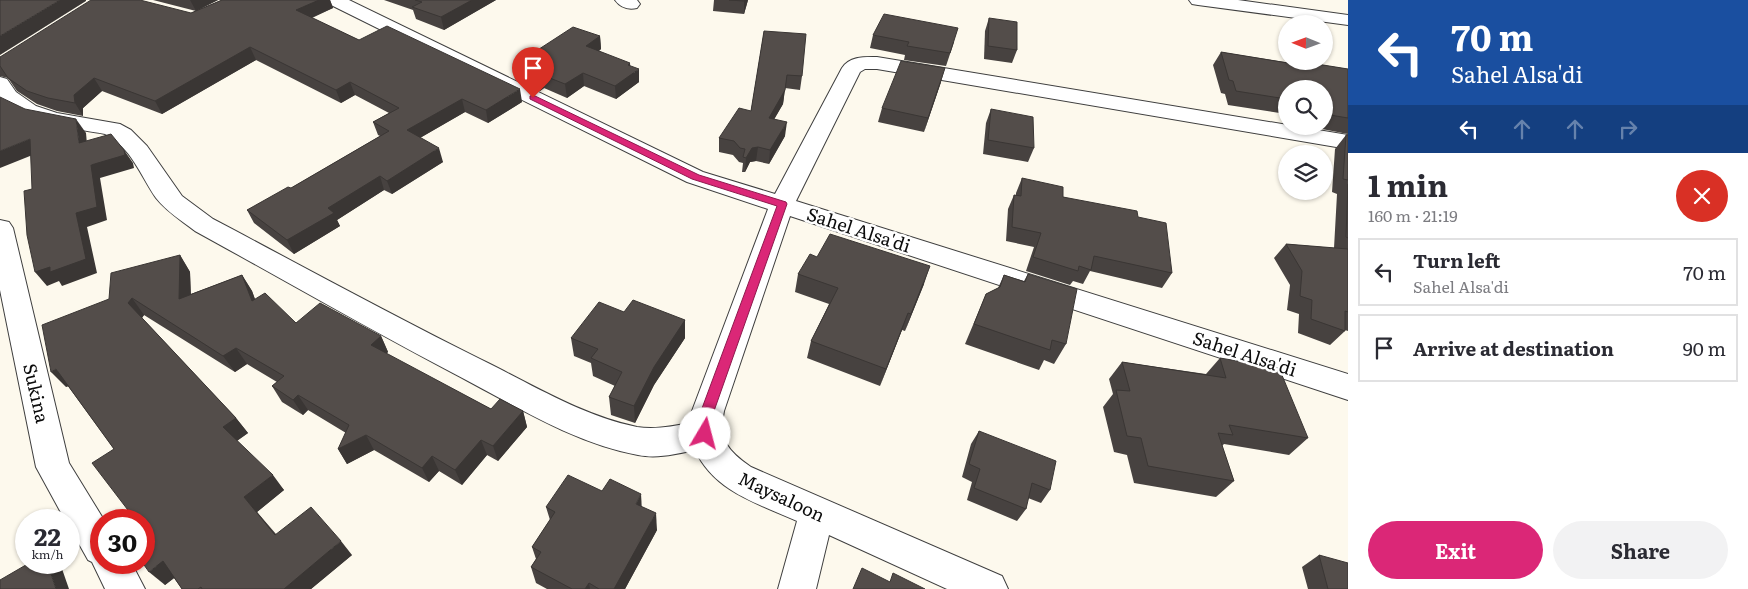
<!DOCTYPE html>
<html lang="en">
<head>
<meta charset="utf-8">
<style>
	:root { --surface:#fff; --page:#f2f2f3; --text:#2b2b33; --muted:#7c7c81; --line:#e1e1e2; --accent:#db2777 }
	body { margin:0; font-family:Literata,serif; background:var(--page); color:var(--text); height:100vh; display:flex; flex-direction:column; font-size:19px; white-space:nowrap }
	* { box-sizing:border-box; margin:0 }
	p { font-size:16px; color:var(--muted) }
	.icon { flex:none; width:28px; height:28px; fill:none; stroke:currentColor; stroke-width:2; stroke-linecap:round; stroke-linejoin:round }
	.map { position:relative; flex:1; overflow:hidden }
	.drawer { display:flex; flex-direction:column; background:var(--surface); width:400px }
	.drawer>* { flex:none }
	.top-card { background:#1a4fa0; color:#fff; overflow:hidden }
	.needle { width:32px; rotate:271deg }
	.buttons { position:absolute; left:1278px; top:15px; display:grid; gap:10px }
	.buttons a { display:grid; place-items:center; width:55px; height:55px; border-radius:50%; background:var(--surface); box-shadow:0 1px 4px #0004; font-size:25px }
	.speed { position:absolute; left:15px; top:509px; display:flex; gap:10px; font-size:25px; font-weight:700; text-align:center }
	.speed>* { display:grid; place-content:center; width:65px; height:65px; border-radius:50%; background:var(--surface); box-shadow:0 1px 4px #0004; line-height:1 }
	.speed small { font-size:12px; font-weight:400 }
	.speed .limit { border:8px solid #d22; background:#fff; color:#111 }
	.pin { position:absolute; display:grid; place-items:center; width:42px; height:42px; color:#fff; margin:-51px -21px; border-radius:50% 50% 50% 0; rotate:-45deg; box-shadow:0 0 5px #0007 }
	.pin .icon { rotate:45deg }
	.me { position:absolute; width:55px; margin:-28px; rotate:8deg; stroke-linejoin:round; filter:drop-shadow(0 0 4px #0008) }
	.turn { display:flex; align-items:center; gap:18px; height:105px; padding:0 20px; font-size:22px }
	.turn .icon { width:65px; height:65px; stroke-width:2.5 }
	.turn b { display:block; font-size:35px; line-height:42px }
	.lanes { display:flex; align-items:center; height:48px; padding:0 20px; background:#0003; justify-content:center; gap:25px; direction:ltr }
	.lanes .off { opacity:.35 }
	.round { display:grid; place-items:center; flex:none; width:52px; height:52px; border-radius:26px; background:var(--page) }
	.headline { display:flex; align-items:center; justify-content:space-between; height:85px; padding:0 20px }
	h1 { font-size:30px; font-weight:700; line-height:38px }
	.button { display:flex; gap:10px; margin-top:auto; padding:10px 20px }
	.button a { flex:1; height:58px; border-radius:30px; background:var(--accent); color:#fff; font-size:20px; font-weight:700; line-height:58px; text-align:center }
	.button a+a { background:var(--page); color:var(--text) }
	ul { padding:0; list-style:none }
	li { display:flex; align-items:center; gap:15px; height:68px; margin:0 10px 8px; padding:0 10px; border:2px solid var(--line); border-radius:0px }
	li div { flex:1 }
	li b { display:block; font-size:19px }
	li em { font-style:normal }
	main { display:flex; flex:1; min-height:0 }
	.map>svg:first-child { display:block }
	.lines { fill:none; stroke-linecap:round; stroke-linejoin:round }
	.minor-casing { stroke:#3f3f3f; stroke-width:2 }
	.minor { fill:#fff; fill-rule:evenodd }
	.wall { fill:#474240 }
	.shaded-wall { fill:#3a3634 }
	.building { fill:#534d4a; stroke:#3a3634 }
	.route { fill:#db2777; stroke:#8e194d }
	.labels { text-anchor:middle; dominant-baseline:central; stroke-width:5; stroke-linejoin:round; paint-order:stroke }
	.street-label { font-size:18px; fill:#0c0c0c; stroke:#fff }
</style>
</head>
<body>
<main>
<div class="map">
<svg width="1348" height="589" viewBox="0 0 1348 589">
	<rect width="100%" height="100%" fill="#fdf9ed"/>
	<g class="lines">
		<defs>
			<g id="minor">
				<path d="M326,0H349L703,172L775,194L842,68C850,56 864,57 877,57L1348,135V149L877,69H865L860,72L796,201L1348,374V400L790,216L724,411C718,440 728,451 751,467L1002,576L1008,589H947L829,535L816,589H778L797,521C757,503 715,492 695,450C676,454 657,459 638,455C578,444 522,410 468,381C376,333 286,281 195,231C181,220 167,212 156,198C140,175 132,148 105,134C70,127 26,127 0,99V77L7,79L16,92L36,106L57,113L120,124L131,130L147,146L182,196L213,219C304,267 395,317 488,363C536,387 584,416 637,427C655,430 673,426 690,423L692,411L768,209L687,182L329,4Z"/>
				<path d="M615,0H637L640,4L637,8C629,10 621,8 615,0Z"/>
				<polygon points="1189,0 1238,0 1348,15 1348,25 1198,5 1192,4"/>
				<polygon points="0,220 9,222 13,228 69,463 104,520 101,520 101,562 131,562 145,589 105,589 92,562 88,560 69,526 69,520 65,520 36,467 0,290"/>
			</g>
		</defs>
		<use href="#minor" class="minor-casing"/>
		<use href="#minor" class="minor"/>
	</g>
	<g class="wall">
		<polygon points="153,0 218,0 196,11"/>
		<polygon points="222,0 330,0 333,8 312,18 359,40 522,102 488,123 465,112 420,138 443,162 392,194 384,190 337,220 340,226 294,254 254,223 247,210 291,188 380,136 378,135 373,122 389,113 355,95 341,103 256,60 162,114 102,91 83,108 83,116 57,111 37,104 17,91 8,78 0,76 0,57 191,13"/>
		<polygon points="384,0 496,0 444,30 416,19 413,10"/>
		<polygon points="714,0 748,0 744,14 713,11"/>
		<polygon points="989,18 1017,50 1012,63 984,59 985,31"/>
		<polygon points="764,31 802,76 800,90 785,88 783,104 774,119 785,136 769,164 756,161 750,162 745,172 742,172 743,163 739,162 733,155 719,152 719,138 751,111"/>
		<polygon points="873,35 954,42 946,66 904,60 905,55 870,48"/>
		<polygon points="600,36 601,49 599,51 630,66 639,82 616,99 584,86 567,98 544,88 540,91 515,79 513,66"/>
		<polygon points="1221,52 1291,63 1292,61 1298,61 1348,69 1348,134 1306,126 1324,126 1324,89 1286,89 1286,114 1228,105 1225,94 1221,93 1213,65"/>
		<polygon points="941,82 924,132 878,122 882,108"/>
		<polygon points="991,109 1034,148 1028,162 983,154 986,123"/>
		<polygon points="1346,135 1348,135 1348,331 1345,330 1345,331 1330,345 1298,333 1299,314 1287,310 1290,285 1274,258 1286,244 1334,248 1337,194 1332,192 1335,149"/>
		<polygon points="1022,178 1063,197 1138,217 1172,273 1162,288 1090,271 1083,284 1073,281 1070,285 1026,271 1034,247 1006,241 1008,209 1014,195 1016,195 1016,193"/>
		<polygon points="180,255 190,272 191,294 242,275 252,291 255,299 296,323 381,336 388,352 386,354 491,409 523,411 527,427 498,461 487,455 462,485 439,471 429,482 374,450 347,464 338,449 346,433 308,410 303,415 282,402 272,386 277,382 247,364 235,372 144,315 142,318 236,418 248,433 237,441 284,490 257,512 276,534 352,555 311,589 182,589 174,578 165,585 134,518 114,449 68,386 66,387 109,299"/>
		<polygon points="817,257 924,284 905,331 902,330 880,386 807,358 811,341 829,304 795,292 798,274"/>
		<polygon points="1028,274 1066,344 1054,364 1044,360 1039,370 965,344 986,294 998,288 1004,275 1024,281"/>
		<polygon points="624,312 685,320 685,338 654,385 635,423 611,415 609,397 615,386 593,376 591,363 574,356 571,338"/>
		<polygon points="1220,358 1308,438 1289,455 1224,444 1222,446 1234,481 1216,497 1134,483 1127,455 1114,452 1103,407 1113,394 1109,379 1122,362 1206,374"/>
		<polygon points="979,431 1050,490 1041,503 1028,498 1026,509 1017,521 967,500 972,482 962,477 971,444"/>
		<polygon points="602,491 642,507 657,530 625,589 547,589 536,583 531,567 536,559 532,547 550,520 546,507"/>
		<polygon points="1319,555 1348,589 1308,589 1302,567"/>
	</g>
	<g class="shaded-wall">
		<polygon points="60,0 86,0 86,1 0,55 0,36"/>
		<polygon points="190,0 218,0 196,11"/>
		<polygon points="319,0 330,0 333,8 301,22 296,10"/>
		<polygon points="472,0 496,0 444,30 441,17"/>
		<polygon points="745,0 748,0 744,14 744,1"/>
		<polygon points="600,36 601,49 587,58 586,46"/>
		<polygon points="250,47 256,60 162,114 155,101"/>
		<polygon points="630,63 631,75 639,69 639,82 616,99 615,86 628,65"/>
		<polygon points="945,68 941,82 924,132 928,118"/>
		<polygon points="583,73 584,86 567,98 565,84"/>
		<polygon points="542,75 544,88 540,91 538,78"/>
		<polygon points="787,75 783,104 767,132 769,118"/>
		<polygon points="94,78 102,91 83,108 83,116 75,103 74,95"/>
		<polygon points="350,82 355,95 341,103 336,90"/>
		<polygon points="520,89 522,102 488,123 486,110"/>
		<polygon points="462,99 465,112 411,143 407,130"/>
		<polygon points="76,119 86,133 88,156 79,143"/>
		<polygon points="787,122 785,136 769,164 770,150"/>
		<polygon points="30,139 40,152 0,168 0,151"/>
		<polygon points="758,147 756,161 750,162 745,172 746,158 752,148"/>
		<polygon points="439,148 443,162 392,194 387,181"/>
		<polygon points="124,150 133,163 134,168 100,178 107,220 87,227 97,273 62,286 59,281 47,286 35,272 76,213 91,165"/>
		<polygon points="380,176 384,190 337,220 340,226 294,254 287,240 328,208"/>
		<polygon points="180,255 190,272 191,315 179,299"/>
		<polygon points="930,266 924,284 905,331 911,314"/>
		<polygon points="242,275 252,291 261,317 252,301"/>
		<polygon points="132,298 144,315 141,319 128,303"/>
		<polygon points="908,313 902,330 880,386 886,369"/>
		<polygon points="685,320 685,338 654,385 635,423 634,406 654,367"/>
		<polygon points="381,336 388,352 378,361 371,345"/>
		<polygon points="236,348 247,364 235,372 223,356"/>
		<polygon points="56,369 72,385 66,387 51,372"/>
		<polygon points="298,395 308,410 303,415 293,400"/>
		<polygon points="523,411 527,427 498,461 493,446"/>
		<polygon points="236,418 248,433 235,442 223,427"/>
		<polygon points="366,435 374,450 347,464 338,449"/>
		<polygon points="481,440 487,455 462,485 455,470"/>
		<polygon points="432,456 439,471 429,482 422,468"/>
		<polygon points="273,475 284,490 257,512 287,549 244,497"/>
		<polygon points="641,494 642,511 636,504"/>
		<polygon points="656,513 657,530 625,589 614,589"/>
		<polygon points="341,541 352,555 311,589 284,589"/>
		<polygon points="163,561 178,575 165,585 149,572"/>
		<polygon points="47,562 55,562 61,566 69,589 56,589"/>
		<polygon points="589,583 590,589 585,589"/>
	</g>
	<g class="building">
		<polygon points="0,0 60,0 0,36"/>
		<polygon points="91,0 140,0 191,13 222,0 319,0 296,10 359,40 387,26 520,89 486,110 462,99 407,130 439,148 387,181 380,176 328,208 334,213 287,240 247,210 288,187 291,188 389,131 373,122 399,108 350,82 336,90 250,47 155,101 94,78 74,95 75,103 48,98 27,91 8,78 0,66 0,57"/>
		<polygon points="415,0 472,0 441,17 412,7 422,2"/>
		<polygon points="729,0 745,0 744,1"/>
		<polygon points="884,14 958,28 950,53 907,46 909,42 873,35"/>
		<polygon points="989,18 1017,22 1017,50 988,46"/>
		<polygon points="573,27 600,36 586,46 630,63 628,65 639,69 615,86 583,73 565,84 542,75 538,78 513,66"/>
		<polygon points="764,31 806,34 802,76 787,75 785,90 769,118 787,122 770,150 758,147 752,148 746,158 743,157 745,149 740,148 734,141 719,138 739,108 751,111"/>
		<polygon points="1221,52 1294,64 1293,61 1298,61 1348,69 1348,118 1324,114 1324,89 1286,89 1286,99 1236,91 1233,81 1229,80"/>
		<polygon points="901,61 945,68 928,118 882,108"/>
		<polygon points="0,97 25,109 76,119 79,143 111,134 124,150 125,155 91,165 97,207 76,213 86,259 50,272 50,267 35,272 27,235 24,191 32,189 30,139 0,151"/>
		<polygon points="991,109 1033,117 1034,148 988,140"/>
		<polygon points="1346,135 1348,135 1348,180 1343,179"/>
		<polygon points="1022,178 1063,187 1063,197 1137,211 1138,217 1166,223 1172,273 1094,256 1091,270 1079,266 1078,271 1033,257 1041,233 1012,227 1014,195 1021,196"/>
		<polygon points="1348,184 1348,238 1346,237"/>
		<polygon points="830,234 930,266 911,314 908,313 886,369 811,341 838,288 798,274 810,254 817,257"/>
		<polygon points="1286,244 1348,249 1348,312 1345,311 1345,331 1311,319 1312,300 1300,296 1302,271"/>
		<polygon points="180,255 179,299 242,275 252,301 265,293 296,323 320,303 381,336 371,345 491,409 500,399 523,411 493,446 481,440 455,470 432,456 422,468 366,435 338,449 349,425 298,395 293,400 272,386 284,376 236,348 223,356 132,298 128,303 236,418 223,427 273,475 244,497 275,535 311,507 341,541 284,589 202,589 201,587 198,589 182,589 163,561 149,572 142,562 144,562 144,520 131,520 134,518 92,463 114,449 56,369 51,372 42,325 109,299 111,273"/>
		<polygon points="1028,274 1077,289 1066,344 1052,340 1050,350 974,324 986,294 1000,287 1004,275 1025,282"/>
		<polygon points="633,300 685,320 654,367 634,406 609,397 622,372 591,358 598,349 571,338 599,302 624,312"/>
		<polygon points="1220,358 1279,368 1308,438 1229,425 1233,435 1218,433 1234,481 1148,466 1141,438 1127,436 1116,390 1130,391 1122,362 1226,378"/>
		<polygon points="979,431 1056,461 1050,490 1032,483 1026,509 974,488 980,469 969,464"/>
		<polygon points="568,475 602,491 610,479 641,494 636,504 656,513 614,589 599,589 589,583 585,589 572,589 531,567 541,552 532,547 555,512 546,507"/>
		<polygon points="1319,555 1348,563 1348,589 1328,589"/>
		<polygon points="31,562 47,562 56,589 0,589 0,580"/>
		<polygon points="862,568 890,582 893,573 925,589 853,589"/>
	</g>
	<polygon class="route" points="533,95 699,175 786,202 787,204 714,411 710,438 705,439 700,438 698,434 701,411 777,206 692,179 530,99 530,96"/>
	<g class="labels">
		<g class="street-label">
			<text transform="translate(859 229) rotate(18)">Sahel Alsa'di</text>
			<text transform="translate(1245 353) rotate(18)">Sahel Alsa'di</text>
			<text transform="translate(37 393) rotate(77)">Sukina</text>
			<text transform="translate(782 496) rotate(25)">Maysaloon</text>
		</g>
	</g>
</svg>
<div class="buttons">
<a><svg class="needle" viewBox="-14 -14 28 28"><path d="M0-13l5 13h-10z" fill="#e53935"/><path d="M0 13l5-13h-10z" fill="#7c7c81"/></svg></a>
<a><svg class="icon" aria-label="search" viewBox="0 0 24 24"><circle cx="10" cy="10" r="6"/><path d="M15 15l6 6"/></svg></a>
<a><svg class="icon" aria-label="layers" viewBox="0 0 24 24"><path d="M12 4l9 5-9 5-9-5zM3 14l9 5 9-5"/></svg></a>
</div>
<div class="speed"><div>22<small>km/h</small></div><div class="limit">30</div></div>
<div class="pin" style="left:533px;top:98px;background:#d93025"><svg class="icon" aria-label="arrive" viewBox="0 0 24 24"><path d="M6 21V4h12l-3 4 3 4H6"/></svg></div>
<svg class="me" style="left:705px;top:434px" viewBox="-20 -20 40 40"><circle r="19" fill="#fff"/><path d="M0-13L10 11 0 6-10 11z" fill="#db2777"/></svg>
</div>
<section class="drawer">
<div class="top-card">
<div class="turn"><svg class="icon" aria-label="left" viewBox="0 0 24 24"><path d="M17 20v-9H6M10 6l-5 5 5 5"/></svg><div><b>70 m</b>Sahel Alsa'di</div></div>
<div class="lanes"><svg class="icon" aria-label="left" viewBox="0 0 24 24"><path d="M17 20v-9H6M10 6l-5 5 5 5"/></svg><svg class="icon off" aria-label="ahead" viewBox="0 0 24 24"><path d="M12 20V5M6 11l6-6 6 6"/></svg><svg class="icon off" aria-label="ahead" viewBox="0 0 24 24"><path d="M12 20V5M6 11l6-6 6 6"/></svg><svg class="icon off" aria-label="right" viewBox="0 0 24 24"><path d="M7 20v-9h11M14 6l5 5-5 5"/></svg></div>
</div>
<div class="headline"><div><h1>1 min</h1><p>160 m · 21:19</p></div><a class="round" style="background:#d93025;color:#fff"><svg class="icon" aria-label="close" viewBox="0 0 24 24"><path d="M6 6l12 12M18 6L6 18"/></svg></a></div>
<ul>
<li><svg class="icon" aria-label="left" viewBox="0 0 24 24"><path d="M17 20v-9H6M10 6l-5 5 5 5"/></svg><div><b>Turn left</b><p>Sahel Alsa'di</p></div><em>70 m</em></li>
<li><svg class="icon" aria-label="arrive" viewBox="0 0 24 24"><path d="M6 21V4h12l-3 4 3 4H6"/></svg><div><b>Arrive at destination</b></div><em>90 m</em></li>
</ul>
<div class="button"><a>Exit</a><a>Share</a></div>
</section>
</main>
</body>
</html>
